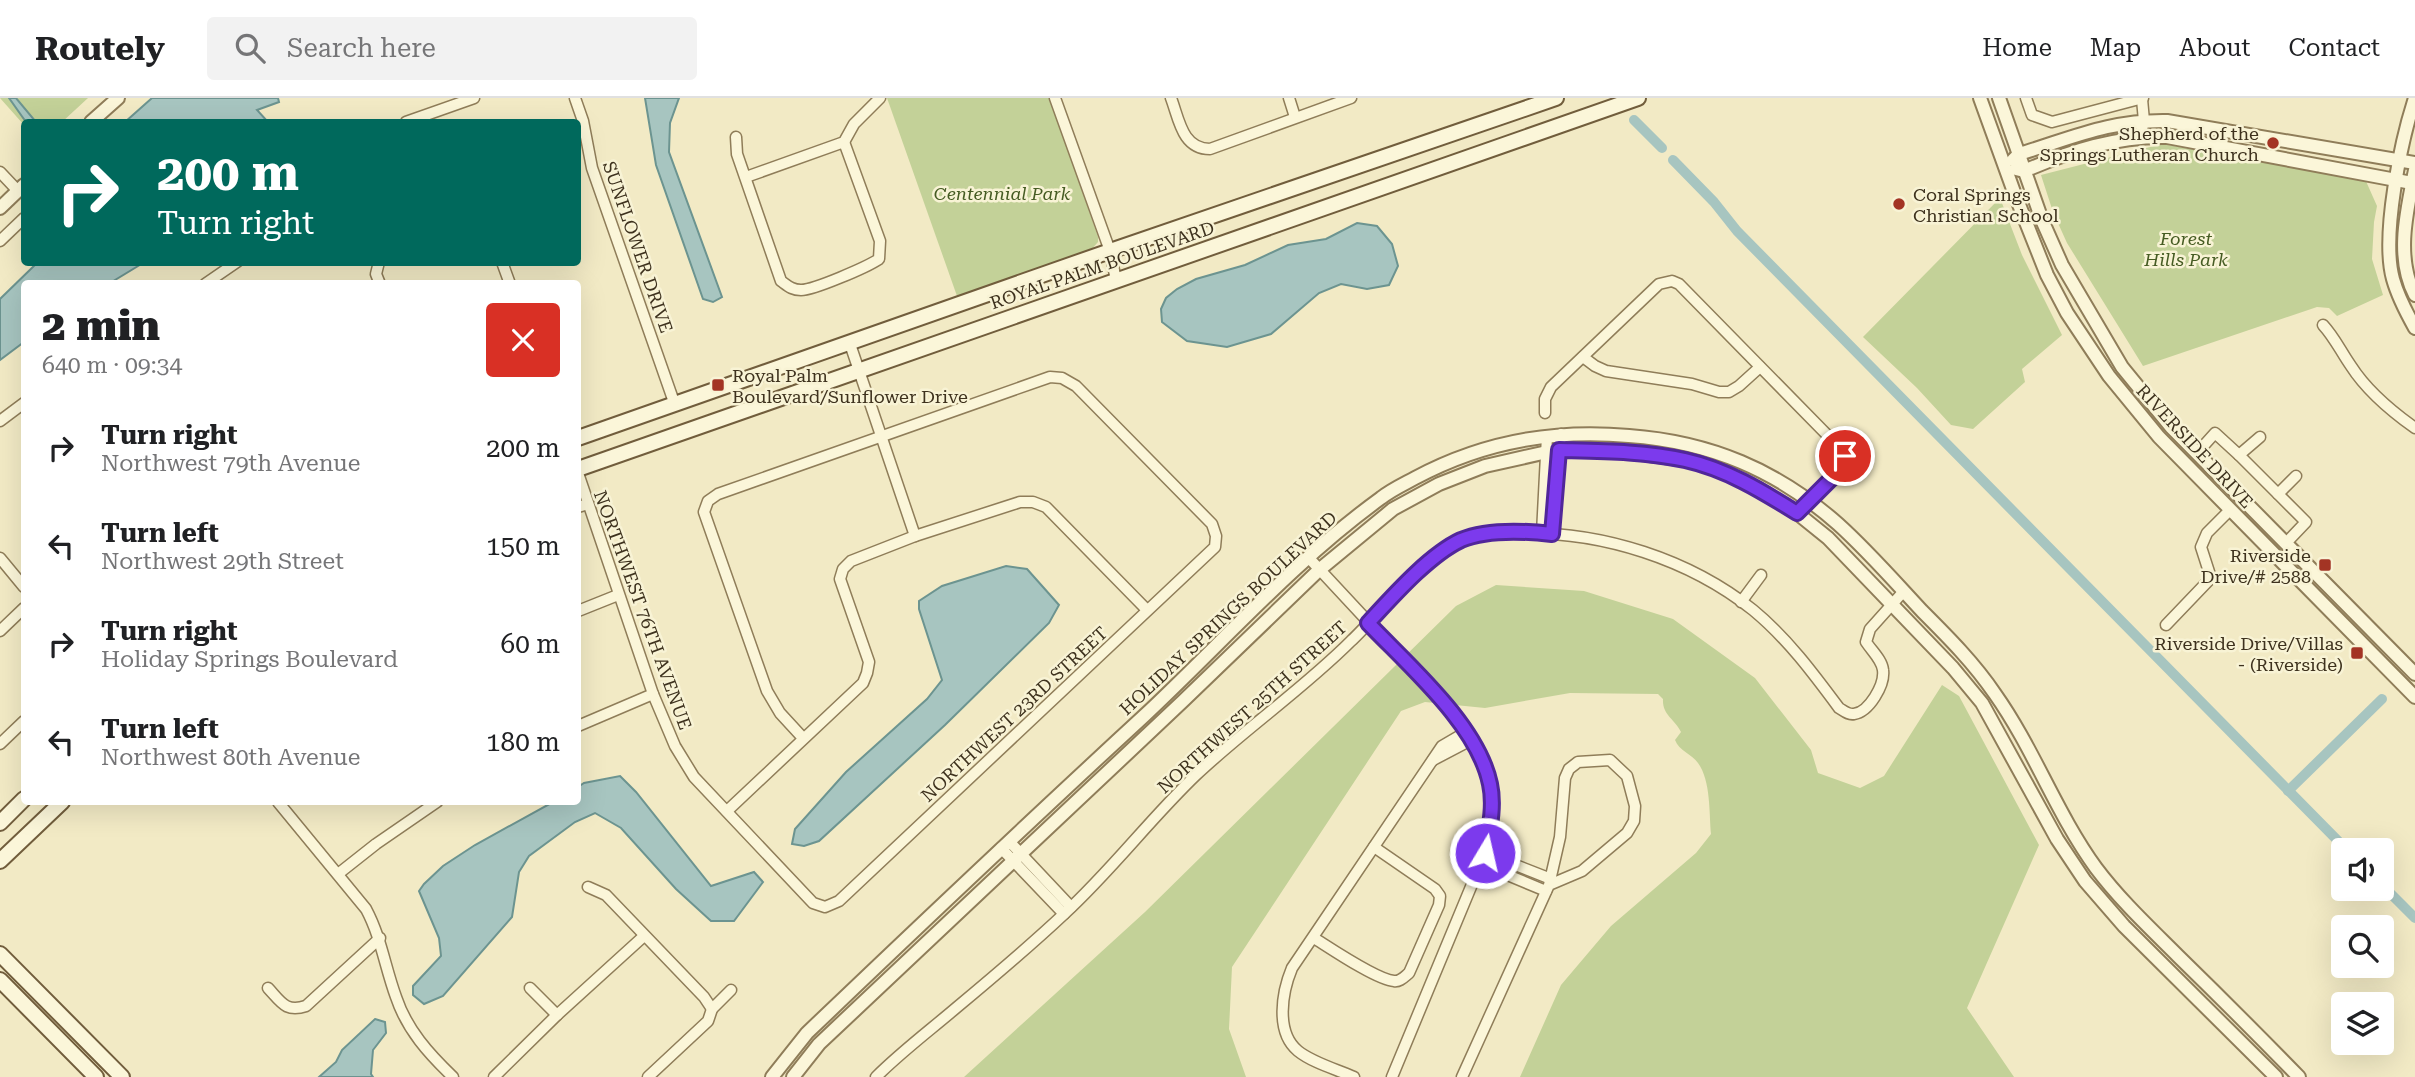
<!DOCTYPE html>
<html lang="en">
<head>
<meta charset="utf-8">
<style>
	:root { --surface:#fff; --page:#f2f2f2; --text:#202124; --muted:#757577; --line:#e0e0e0 }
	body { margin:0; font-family:"Roboto Serif",serif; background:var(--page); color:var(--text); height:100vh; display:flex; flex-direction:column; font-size:26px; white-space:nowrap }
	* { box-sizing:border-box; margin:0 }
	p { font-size:23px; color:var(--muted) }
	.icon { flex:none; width:38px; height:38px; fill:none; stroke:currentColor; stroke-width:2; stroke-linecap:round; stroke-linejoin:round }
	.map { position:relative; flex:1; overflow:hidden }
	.side { position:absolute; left:21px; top:182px; width:560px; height:525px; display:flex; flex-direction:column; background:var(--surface); border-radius:7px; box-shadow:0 7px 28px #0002 }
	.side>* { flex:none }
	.hud { position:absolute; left:21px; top:21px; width:560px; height:147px; border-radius:7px; box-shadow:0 7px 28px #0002; background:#00695c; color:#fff; overflow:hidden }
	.buttons { position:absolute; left:2331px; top:740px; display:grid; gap:14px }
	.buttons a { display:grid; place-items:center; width:63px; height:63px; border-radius:7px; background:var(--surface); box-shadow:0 7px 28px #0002; font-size:35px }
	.pin { position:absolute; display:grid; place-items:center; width:60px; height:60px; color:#fff; margin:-30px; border:4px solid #fff; border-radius:50%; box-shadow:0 2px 7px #0007 }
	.me { position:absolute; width:77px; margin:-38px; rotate:9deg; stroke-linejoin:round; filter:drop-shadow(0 0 5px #0008) }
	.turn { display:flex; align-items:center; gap:24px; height:147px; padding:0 21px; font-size:32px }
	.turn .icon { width:91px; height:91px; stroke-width:2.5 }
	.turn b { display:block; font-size:49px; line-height:60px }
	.round { display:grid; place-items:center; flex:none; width:74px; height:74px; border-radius:7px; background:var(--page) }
	.summary { display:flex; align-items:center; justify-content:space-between; height:119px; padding:0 21px }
	h1 { font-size:42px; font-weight:800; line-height:52px }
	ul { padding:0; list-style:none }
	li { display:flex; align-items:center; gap:21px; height:98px; padding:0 21px }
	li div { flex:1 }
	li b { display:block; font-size:26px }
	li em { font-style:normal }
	header { display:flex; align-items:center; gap:42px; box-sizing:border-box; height:98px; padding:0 35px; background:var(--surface); border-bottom:2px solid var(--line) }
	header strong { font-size:33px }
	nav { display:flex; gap:38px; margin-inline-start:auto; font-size:24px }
	.search { width:490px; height:63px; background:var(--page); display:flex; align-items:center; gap:18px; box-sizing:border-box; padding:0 24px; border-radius:7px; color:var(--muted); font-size:26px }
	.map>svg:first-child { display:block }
	.green { fill:#c3d198 }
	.water { fill:#a7c5c0; stroke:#6c9490; stroke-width:2 }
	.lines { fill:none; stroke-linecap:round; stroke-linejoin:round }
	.canal { stroke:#a7c5c0; stroke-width:10 }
	.minor-casing { stroke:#8f7d59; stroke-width:13 }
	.tertiary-casing { stroke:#8f7d59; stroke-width:16 }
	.secondary-casing { stroke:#715d3c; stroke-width:18 }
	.minor { stroke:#fbf6d9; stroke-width:10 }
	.tertiary { stroke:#fbf6d9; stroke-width:12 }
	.secondary { stroke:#fbf6d9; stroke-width:14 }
	.route-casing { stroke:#51269a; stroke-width:18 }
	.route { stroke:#7c3aed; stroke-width:12 }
	.poi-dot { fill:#a33424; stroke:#f8f3d5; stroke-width:2.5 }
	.labels { text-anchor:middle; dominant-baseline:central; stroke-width:5; stroke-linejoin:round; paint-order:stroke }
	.poi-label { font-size:18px; fill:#3e321e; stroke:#f8f3d5; text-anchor:end }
	.park-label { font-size:18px; font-style:italic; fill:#465c23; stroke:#f8f3d5 }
	.street-label { font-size:18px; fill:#3e321e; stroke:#f8f3d5 }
</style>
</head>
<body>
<header>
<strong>Routely</strong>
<div class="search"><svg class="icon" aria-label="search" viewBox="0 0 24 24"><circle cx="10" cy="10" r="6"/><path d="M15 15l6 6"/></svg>Search here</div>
<nav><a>Home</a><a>Map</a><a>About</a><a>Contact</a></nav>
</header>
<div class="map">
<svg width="2415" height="979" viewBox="0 0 2415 979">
	<rect width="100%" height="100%" fill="#f2eac5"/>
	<g class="green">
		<polygon points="0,0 88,0 62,24 24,24 24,27"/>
		<polygon points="887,0 1050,0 1098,139 1098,144 1091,152 957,198"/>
		<polygon points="2162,46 2365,81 2377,108 2374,124 2372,161 2383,197 2337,218 2329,210 2317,209 2143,268 2067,145 2053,114 2041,77"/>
		<polygon points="2000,100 2022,157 2062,237 2022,271 2025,284 1973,331 1951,327 1917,290 1863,239"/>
		<path d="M1496,487L1584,493L1673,521L1755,580L1811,652L1818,675L1860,690L1884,678L1942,587L1959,598L2039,747L1967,910L2014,979H1520L1561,887L1611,828L1696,755L1711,736C1709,715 1711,683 1698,665C1692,656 1679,653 1675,642L1681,634C1675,621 1662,617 1663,601L1658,596L1570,595L1485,610L1425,604L1401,613L1232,869L1229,931L1246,979H964L1145,814L1456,508Z"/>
	</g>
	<g class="water">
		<polygon points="9,0 16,0 36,24 26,24"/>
		<polygon points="152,0 278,0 279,4 257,12 268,24 125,24"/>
		<polygon points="645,0 679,0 670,25 669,54 722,199 713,204 703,201 656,67"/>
		<polygon points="1357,125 1377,128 1392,146 1398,168 1389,187 1367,191 1341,186 1319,195 1271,236 1227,249 1187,243 1162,224 1161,211 1166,200 1177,191 1196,181 1245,167 1288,147 1326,141"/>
		<polygon points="38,164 143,164 143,165 110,185 24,186 24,244 0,262 0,201"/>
		<polygon points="1006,468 1027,471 1059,507 1049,525 945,627 819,743 804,748 792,746 795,731 846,674 927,601 942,582 919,511 919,503 942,488"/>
		<polygon points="620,678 636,694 711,788 754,774 763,784 734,823 711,823 676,791 621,730 595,715 575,724 529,758 519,774 512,819 443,898 424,906 413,897 413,888 441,858 439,840 419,793 424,786 443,768 475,747 553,704 578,704 578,689 584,685"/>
		<polygon points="375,921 385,924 386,935 373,952 371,976 373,979 319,979 336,964 342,952"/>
	</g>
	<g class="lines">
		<g class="canal">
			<polyline points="1634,22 1662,50"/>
			<polyline points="1673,62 1714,104 1737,133 2347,752"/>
			<polyline points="2288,693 2382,601"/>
			<polyline points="2382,787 2415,820"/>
		</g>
		<defs>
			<g id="minor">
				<polyline points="575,0 583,23 592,70 675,307"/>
				<polyline points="1055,0 1110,153 1116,182"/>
				<path d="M1171,0C1179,21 1182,51 1210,51L1351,0"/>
				<polyline points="1289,0 1295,19"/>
				<polyline points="2026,0 2032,17 2052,24 2143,0"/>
				<polyline points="406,24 474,0"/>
				<polyline points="2140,38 2144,23 2142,1"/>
				<path d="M736,39L737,56L781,183C788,188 792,192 801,192C814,192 867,169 879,161L880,143L844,44"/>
				<polyline points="0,74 18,93"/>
				<polyline points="746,79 844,44 854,26 880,0"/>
				<polyline points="0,143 24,120"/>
				<polyline points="379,164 376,176 380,186"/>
				<polyline points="502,164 510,186"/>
				<polyline points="205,186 237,164"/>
				<path d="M2323,227C2335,240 2341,254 2351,268C2367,293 2391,313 2415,330"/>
				<polyline points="850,246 915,438"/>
				<polyline points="1583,259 1595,268 1606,273 1692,286 1719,294 1729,294 1739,288 1760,269"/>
				<polyline points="1545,315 1545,301 1551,289 1659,186 1672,183 1679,186 1838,348 1845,358 1843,369 1797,415"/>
				<polyline points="0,323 24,305"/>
				<polyline points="2260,339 2239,357 2278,396"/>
				<polyline points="2197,355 2215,335 2239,357"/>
				<polyline points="578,375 653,596 675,648 694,679 813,805 825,809 839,803 1215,449 1216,438 1212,426 1076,288 1062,280 1050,279 718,396 708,403 704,414 767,593 780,615 803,640"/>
				<polyline points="578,409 588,406"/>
				<polyline points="1542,435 1547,338"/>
				<polyline points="1552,436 1561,336"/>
				<polyline points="2286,445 2306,424 2278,396 2296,378"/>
				<polyline points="1308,459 1454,616 1483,662 1490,688 1491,715 1485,755 1392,979"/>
				<polyline points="0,460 24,489"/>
				<polyline points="1741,504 1761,477"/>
				<polyline points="578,513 618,497"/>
				<polyline points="2166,527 2211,480 2201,449 2207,435 2230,412"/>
				<polyline points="0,533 24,510"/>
				<polyline points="578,628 653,596"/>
				<polyline points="0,646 24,623"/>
				<polyline points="1433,662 1471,642"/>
				<path d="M278,704L366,811C381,839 385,869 396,899C407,932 429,956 453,979"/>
				<polyline points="727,713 863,585 867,575 869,564 840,481 843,471 851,463 915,438 1020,404 1033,404 1046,409 1147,512"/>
				<polyline points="1009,743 1071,809"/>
				<polyline points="1001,750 1064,816"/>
				<polyline points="1485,755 1551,781"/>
				<polyline points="1481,766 1546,793"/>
				<polyline points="338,776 376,746 437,704"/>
				<polyline points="588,789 606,797 704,899 712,911"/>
				<path d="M1314,840C1330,850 1377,882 1394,883C1400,884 1404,879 1409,875L1439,807L1440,798L1435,791L1374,749"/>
				<path d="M268,890C281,904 286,915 306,908L380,840"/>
				<polyline points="530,890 557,917"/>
				<polyline points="494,979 557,917 644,838"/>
				<polyline points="648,979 708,923 712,911 731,892"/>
				<path d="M876,979C901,954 929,933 956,910C992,880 1029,849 1064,816C1111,773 1150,721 1196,677C1246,630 1303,591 1351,543C1381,515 1428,452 1466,441C1485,435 1503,435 1522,435C1603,434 1689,461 1753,512C1787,540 1813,575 1839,610C1844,613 1848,617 1854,616C1869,614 1885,587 1883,572C1882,562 1872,553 1866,544L1870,531L1904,493"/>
				<path d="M1354,979C1336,971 1313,965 1298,953C1275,934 1282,894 1292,870L1442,648L1466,634"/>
				<polyline points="1462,979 1549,787 1560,739 1565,680 1569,671 1578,664 1610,662 1627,678 1635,708 1634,723 1627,735 1582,773 1549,787"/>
			</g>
			<g id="tertiary">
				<polyline points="1980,0 2014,94 2047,177 2067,215 2109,278 2159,339 2415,599"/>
				<polyline points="1999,0 2042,122 2062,167 2122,269 2171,329 2415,576"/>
				<path d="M2415,0C2401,43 2381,138 2393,181C2398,199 2406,214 2415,230"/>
				<polyline points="91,24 118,0"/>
				<path d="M2013,62L2019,56C2072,40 2109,22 2167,23L2415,65"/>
				<path d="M2016,71L2024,73C2071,53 2116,38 2167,39L2412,85"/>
				<path d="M2415,72C2407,112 2395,159 2415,197"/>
				<polyline points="0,110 24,87"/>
				<path d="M772,979L807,935C919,828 1031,722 1144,618C1222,545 1294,463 1381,400C1391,392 1404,386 1415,380C1482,344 1554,331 1629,338C1710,344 1777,372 1838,426C1868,453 1895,484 1922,513C1948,539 1974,565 1995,596C2034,651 2056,715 2096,770C2120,802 2150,830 2178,858C2219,898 2259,938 2299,979"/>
				<polyline points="793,979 819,946 1183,603 1319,472 1393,411 1439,386 1485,368 1556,352 1619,353 1687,362 1724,374 1759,391 1797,415 1828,440 1953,570 1982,605 2057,741 2085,783 2124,828 2276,979"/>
			</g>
			<g id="secondary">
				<polyline points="578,340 1110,153 1556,0"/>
				<polyline points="578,371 1638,0"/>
				<polyline points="0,725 24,701"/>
				<polyline points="0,763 62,704"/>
				<polyline points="0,856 122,979"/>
				<polyline points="0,882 96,979"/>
			</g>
		</defs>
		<use href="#minor" class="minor-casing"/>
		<use href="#tertiary" class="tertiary-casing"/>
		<use href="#secondary" class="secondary-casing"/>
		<use href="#minor" class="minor"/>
		<use href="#tertiary" class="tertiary"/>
		<use href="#secondary" class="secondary"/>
	</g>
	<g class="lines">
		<defs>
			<path id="route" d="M1485,755C1489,733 1495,709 1490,686C1478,627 1409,568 1368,525C1393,498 1429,457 1461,442C1487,431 1525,433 1552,436L1559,352C1601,353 1644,353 1685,362C1726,371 1762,393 1797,415L1843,369L1845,358"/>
		</defs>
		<use href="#route" class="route-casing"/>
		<use href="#route" class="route"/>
	</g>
	<g class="poi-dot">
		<circle cx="2273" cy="45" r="7"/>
		<circle cx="1899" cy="106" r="7"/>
		<rect x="711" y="280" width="14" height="14" rx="3.5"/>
		<rect x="2318" y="460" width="14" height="14" rx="3.5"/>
		<rect x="2350" y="548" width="14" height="14" rx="3.5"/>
	</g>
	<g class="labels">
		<g class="poi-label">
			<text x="2259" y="35">Shepherd of the<tspan x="2259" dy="21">Springs Lutheran Church</tspan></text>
			<text x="1913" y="96" text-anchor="start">Coral Springs<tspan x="1913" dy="21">Christian School</tspan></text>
			<text x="732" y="277" text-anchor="start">Royal Palm<tspan x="732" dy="21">Boulevard/Sunflower Drive</tspan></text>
			<text x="2311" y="457">Riverside<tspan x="2311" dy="21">Drive/# 2588</tspan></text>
			<text x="2343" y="545">Riverside Drive/Villas<tspan x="2343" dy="21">- (Riverside)</tspan></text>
		</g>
		<g class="park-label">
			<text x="1002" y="95">Centennial Park</text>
			<text x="2186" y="140">Forest<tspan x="2186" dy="21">Hills Park</tspan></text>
		</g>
		<g class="street-label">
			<text transform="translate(638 149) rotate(71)">SUNFLOWER DRIVE</text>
			<text transform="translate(1102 167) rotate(-19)">ROYAL PALM BOULEVARD</text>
			<text transform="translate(2195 348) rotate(47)">RIVERSIDE DRIVE</text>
			<text transform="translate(643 512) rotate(70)">NORTHWEST 76TH AVENUE</text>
			<text transform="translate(1228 515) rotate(-43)">HOLIDAY SPRINGS BOULEVARD</text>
			<text transform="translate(1252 609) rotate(-42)">NORTHWEST 25TH STREET</text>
			<text transform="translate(1014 616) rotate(-43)">NORTHWEST 23RD STREET</text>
		</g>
	</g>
</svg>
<div class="buttons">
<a><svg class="icon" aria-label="sound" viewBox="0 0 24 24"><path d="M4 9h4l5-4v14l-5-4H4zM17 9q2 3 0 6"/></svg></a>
<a><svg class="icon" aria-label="search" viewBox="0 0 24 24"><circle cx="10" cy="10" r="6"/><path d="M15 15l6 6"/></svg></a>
<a><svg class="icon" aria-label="layers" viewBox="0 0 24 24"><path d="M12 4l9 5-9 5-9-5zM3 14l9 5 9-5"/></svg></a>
</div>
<div class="pin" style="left:1845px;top:358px;background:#d93025"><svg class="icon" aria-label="arrive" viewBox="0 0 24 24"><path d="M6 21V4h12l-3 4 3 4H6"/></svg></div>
<svg class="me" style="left:1485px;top:755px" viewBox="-20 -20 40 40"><circle r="17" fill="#7c3aed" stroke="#fff" stroke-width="3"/><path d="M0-11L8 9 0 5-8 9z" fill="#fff"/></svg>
<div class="hud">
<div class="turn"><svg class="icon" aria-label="right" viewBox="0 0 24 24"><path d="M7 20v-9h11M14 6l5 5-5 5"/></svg><div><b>200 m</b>Turn right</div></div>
</div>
<section class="side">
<div class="summary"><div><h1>2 min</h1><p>640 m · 09:34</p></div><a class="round" style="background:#d93025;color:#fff"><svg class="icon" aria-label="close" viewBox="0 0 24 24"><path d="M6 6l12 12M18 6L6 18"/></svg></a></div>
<ul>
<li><svg class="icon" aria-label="right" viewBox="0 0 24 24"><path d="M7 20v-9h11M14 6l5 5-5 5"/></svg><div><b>Turn right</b><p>Northwest 79th Avenue</p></div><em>200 m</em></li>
<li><svg class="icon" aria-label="left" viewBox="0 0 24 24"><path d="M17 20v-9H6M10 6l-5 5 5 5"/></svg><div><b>Turn left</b><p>Northwest 29th Street</p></div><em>150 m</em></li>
<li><svg class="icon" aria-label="right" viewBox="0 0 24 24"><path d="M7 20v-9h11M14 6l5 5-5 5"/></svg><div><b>Turn right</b><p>Holiday Springs Boulevard</p></div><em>60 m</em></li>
<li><svg class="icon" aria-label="left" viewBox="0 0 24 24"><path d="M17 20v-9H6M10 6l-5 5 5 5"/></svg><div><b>Turn left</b><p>Northwest 80th Avenue</p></div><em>180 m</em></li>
</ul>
</section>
</div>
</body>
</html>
